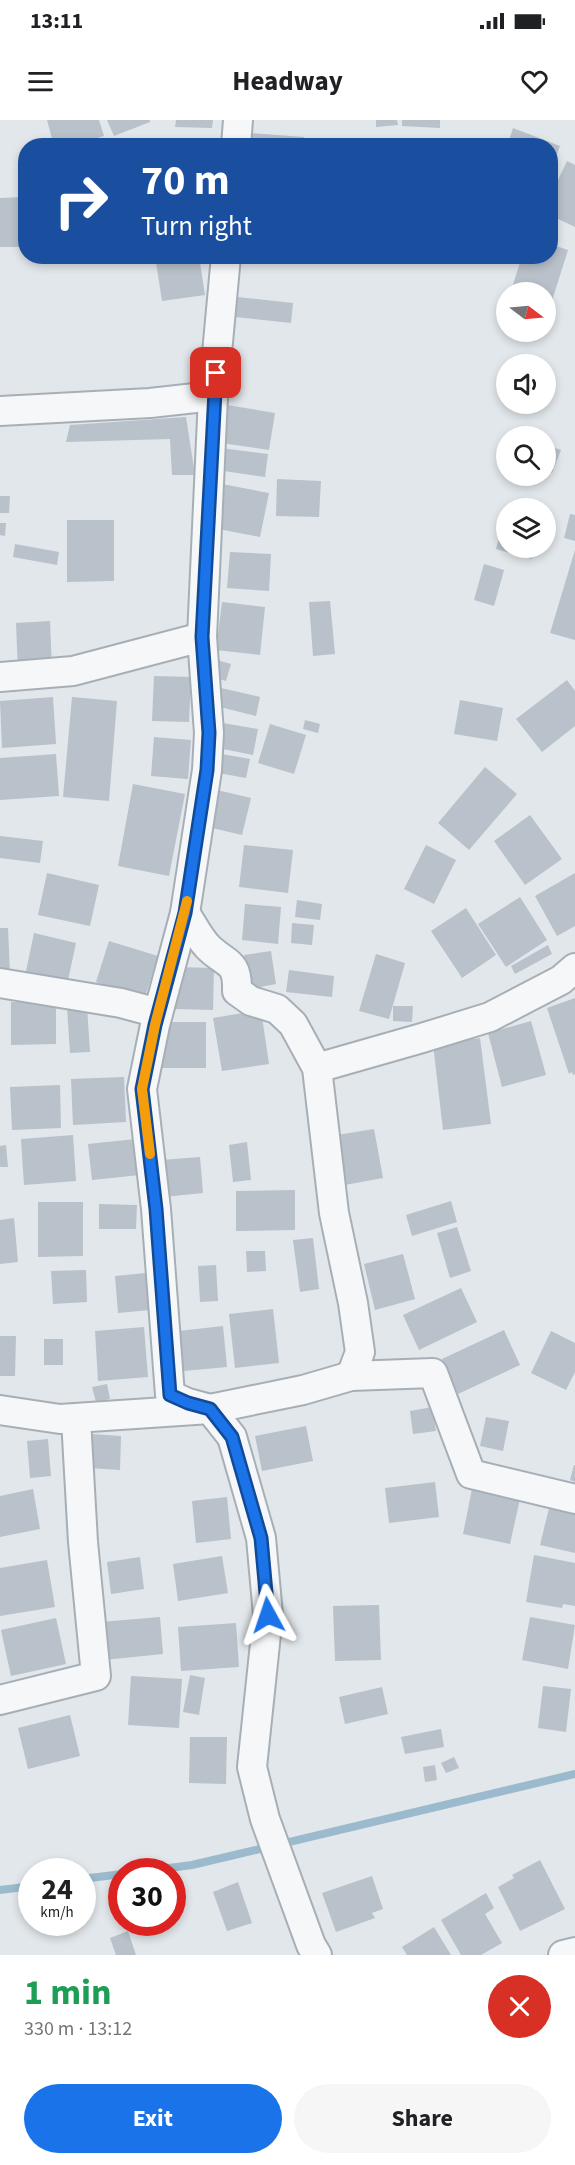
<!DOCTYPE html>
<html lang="en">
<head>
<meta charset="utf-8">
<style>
	:root { --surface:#fff; --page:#f6f6f6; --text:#202124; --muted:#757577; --accent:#1a73e8 }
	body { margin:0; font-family:"Source Sans 3",sans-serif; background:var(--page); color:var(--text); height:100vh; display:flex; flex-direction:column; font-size:22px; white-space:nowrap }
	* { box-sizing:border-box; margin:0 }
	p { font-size:20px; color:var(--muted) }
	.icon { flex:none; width:33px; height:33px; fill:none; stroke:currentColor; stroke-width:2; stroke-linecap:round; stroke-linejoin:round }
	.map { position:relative; height:1835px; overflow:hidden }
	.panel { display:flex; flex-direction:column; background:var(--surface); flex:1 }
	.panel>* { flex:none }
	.hud { position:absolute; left:18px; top:18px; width:540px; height:126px; border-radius:24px; box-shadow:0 3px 9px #0003; background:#1a4fa0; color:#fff; overflow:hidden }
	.needle { width:39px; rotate:106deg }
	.controls { position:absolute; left:496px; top:162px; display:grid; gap:12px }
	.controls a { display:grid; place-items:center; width:60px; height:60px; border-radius:50%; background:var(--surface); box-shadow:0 3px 9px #0003; font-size:30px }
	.speed { position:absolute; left:18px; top:1738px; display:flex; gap:12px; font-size:30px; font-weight:700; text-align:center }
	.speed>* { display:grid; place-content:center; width:78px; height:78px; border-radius:50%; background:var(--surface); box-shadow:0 3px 9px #0003; line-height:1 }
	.speed small { font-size:15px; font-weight:400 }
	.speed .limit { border:9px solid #d22; background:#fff; color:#111 }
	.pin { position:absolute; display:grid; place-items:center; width:51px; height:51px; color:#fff; margin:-26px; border-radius:12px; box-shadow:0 3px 9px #0006 }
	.me { position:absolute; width:66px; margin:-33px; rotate:355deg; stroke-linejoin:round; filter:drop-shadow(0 0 4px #0008) }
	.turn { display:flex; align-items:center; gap:21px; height:126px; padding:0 24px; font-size:27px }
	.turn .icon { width:78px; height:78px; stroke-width:2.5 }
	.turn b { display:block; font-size:42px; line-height:51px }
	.round { display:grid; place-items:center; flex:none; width:63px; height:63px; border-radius:32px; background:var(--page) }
	.head { display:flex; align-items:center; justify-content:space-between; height:102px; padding:0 24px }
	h1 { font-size:36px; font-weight:700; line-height:45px; color:#1e9e55 }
	.cta { display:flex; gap:12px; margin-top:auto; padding:12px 24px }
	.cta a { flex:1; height:69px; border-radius:36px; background:var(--accent); color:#fff; font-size:24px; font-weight:700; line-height:69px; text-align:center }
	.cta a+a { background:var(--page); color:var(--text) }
	.status { display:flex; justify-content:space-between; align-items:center; height:42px; padding:0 30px; background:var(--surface); direction:ltr }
	.status svg { height:16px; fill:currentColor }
	header { display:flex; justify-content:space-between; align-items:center; height:78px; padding:0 24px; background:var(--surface); font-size:27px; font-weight:700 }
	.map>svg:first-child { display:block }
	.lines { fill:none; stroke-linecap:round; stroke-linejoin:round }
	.stream { stroke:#9cbacd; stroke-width:8 }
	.building { fill:#b9c1ca }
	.street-casing { stroke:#a7afb6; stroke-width:32 }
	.street { stroke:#f6f7f9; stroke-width:28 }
	.route-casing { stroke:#114b97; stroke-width:15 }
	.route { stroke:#1a73e8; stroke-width:10 }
	.slow { stroke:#f59e0b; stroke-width:10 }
</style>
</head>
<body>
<div class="status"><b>13:11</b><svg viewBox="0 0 49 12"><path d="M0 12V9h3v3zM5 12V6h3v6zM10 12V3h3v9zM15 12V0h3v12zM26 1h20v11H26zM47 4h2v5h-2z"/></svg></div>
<header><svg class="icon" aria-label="menu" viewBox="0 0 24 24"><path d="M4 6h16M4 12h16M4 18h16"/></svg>Headway<svg class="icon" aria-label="heart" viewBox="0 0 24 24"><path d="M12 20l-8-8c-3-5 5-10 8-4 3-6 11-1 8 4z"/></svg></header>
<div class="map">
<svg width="575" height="1835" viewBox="0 0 575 1835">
	<rect width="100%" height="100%" fill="#e2e7eb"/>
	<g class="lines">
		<g class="stream">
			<polyline points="139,1752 192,1745 575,1654"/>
			<polyline points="82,1759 122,1754"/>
			<polyline points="0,1770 32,1766"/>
		</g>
	</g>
	<g class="building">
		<polygon points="47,0 99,0 104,16 71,26 54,26"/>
		<polygon points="107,0 150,0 150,2 114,16"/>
		<polygon points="176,0 213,0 212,8 175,7"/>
		<polygon points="376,0 397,0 398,5 376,7"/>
		<polygon points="402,0 440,0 440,8 402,6"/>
		<polygon points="513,8 560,26 551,50 550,26 507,26"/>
		<polygon points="249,13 304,17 303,26 248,26"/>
		<polygon points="166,18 211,22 210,26 165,26"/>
		<polygon points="423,18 423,26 385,26 385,19"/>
		<polygon points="567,41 575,45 575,107 550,95 550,77"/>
		<polygon points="26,77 26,127 0,127 0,78"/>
		<polygon points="550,124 568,130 551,184 546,182 546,172 511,171 522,136 550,136"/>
		<polygon points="155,136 199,136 205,175 162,181"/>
		<polygon points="237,177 293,183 291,203 235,197"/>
		<polygon points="227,285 275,293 269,330 221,323"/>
		<polygon points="186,297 195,355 172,355 170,319 66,322 70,305"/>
		<polygon points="546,325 561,330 552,353 546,351"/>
		<polygon points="221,328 268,334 265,357 217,350"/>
		<polygon points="277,359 321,361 319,397 276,396"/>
		<polygon points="222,364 269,373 260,417 213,408"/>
		<polygon points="0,376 10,376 9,393 0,393"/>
		<polygon points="509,384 522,388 508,388"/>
		<polygon points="506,392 507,428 536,428 532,439 496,429"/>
		<polygon points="570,394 575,395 575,421 564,418"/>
		<polygon points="67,400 114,400 114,461 67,462"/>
		<polygon points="0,403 6,403 5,416 0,415"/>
		<polygon points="15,424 59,432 57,445 13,437"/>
		<polygon points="575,430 575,520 550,513"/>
		<polygon points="230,432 271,434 269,471 227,468"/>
		<polygon points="484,444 504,450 494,486 474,480"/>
		<polygon points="330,481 335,534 313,536 309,482"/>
		<polygon points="222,482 265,487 260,535 216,530"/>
		<polygon points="50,501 52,550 18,552 16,503"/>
		<polygon points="214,539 231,544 226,561 209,556"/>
		<polygon points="154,556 191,557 189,602 152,601"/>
		<polygon points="567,560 575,571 575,606 542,632 516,599"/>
		<polygon points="221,568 260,577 256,596 216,586"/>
		<polygon points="53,577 56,624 2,628 0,581"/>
		<polygon points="72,577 117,581 109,681 63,677"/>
		<polygon points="460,580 503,588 497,621 454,614"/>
		<polygon points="305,600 320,604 318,613 303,609"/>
		<polygon points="223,603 258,609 253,635 218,628"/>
		<polygon points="270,604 306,615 294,654 258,643"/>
		<polygon points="154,617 191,620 188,659 151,656"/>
		<polygon points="216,633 250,639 246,658 212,652"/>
		<polygon points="56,634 59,676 0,680 0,638"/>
		<polygon points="485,647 517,674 469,730 438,703"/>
		<polygon points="133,664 185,674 169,756 118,746"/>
		<polygon points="217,670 251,678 242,715 208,707"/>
		<polygon points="530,695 562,739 525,765 494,721"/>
		<polygon points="0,716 43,721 40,743 0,738"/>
		<polygon points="244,725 293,730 288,773 239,767"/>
		<polygon points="426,725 456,740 434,784 404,769"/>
		<polygon points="47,753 99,765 90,806 38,795"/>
		<polygon points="575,753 575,806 557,816 535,776"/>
		<polygon points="520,777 547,820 506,847 478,804"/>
		<polygon points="297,780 322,784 320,800 295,797"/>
		<polygon points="245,784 281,787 278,824 242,820"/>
		<polygon points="466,788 496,835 462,858 431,811"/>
		<polygon points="292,803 314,805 312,825 291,823"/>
		<polygon points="0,808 8,808 10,855 0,855"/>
		<polygon points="34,813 76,823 67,865 25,856"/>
		<polygon points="109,821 158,836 145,877 96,862"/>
		<polygon points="548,825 552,834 515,854 511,846"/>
		<polygon points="271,831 276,864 250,869 244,835"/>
		<polygon points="376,834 405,843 389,899 359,891"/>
		<polygon points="176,847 214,848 213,890 174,889"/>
		<polygon points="289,850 334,856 332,877 286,872"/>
		<polygon points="575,878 575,954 573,955 572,952 569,954 547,888"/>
		<polygon points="11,882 56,882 56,924 11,925"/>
		<polygon points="87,886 90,932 70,933 67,887"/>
		<polygon points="393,886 413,886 412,902 393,901"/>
		<polygon points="261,890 269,944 222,951 213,898"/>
		<polygon points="531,901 546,955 502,967 488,913"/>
		<polygon points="161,902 206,902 206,948 160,948"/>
		<polygon points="480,918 491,1004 443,1010 433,924"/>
		<polygon points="124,957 126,1002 73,1005 71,959"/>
		<polygon points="60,965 61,1008 12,1010 10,967"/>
		<polygon points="374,1009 383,1058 345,1065 337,1015"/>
		<polygon points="73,1015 76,1061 24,1065 21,1019"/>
		<polygon points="136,1019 140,1055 92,1060 88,1024"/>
		<polygon points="247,1022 251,1060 233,1062 229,1025"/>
		<polygon points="6,1025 8,1047 0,1047 0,1026"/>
		<polygon points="200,1037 203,1073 164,1077 161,1040"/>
		<polygon points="295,1070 295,1110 236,1111 236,1071"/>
		<polygon points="451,1081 457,1102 412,1116 406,1095"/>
		<polygon points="38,1082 83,1082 83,1136 38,1137"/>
		<polygon points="99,1084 137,1085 136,1109 99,1109"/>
		<polygon points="14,1098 18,1142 0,1144 0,1100"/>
		<polygon points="457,1107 471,1151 450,1158 437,1113"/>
		<polygon points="313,1118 319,1169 300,1172 293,1120"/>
		<polygon points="246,1131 265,1131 266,1151 247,1152"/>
		<polygon points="403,1134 415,1179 375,1190 364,1144"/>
		<polygon points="216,1145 218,1181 200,1182 198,1146"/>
		<polygon points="86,1150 87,1182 53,1184 51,1151"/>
		<polygon points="146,1153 150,1190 118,1193 115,1156"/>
		<polygon points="461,1168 477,1202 419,1230 403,1195"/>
		<polygon points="273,1189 279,1243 235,1248 229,1194"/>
		<polygon points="223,1206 227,1247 173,1252 169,1212"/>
		<polygon points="144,1207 148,1257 98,1261 95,1211"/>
		<polygon points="504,1210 520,1245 458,1274 442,1239"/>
		<polygon points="551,1211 575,1223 575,1252 566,1270 531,1253"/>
		<polygon points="0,1216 16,1216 15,1256 0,1256"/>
		<rect x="44" y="1219" width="19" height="26"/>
		<polygon points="107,1264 110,1279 96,1282 92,1267"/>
		<polygon points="432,1287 436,1311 413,1314 410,1291"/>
		<polygon points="486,1297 509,1301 503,1331 480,1326"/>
		<polygon points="306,1306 313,1341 262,1351 255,1316"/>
		<polygon points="91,1314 121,1316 120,1350 88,1348"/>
		<polygon points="48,1319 51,1356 30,1358 27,1321"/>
		<polygon points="574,1345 575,1345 575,1362 570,1360"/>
		<polygon points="435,1362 439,1397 389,1403 385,1368"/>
		<polygon points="33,1369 40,1409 0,1417 0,1376"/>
		<polygon points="472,1369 520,1379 510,1424 463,1414"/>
		<polygon points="227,1377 231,1419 196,1423 192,1381"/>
		<polygon points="550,1384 575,1390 575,1433 540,1425"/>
		<polygon points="534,1435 575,1443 575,1486 563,1484 562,1488 526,1482"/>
		<polygon points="222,1436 228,1473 178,1481 173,1444"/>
		<polygon points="140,1437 144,1469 111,1474 107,1442"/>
		<polygon points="47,1440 55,1487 0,1496 0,1448"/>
		<polygon points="379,1485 381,1540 335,1541 333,1486"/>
		<polygon points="160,1497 163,1534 104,1540 101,1502"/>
		<polygon points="530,1497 575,1505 568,1549 522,1540"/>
		<polygon points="56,1498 66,1544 11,1556 1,1510"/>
		<polygon points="236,1503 239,1547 181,1551 178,1507"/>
		<polygon points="190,1555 205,1558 199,1595 183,1592"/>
		<polygon points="131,1556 182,1559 179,1608 128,1605"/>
		<polygon points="543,1566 571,1569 566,1612 538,1608"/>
		<polygon points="382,1567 388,1594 345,1604 339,1577"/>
		<polygon points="70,1595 80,1636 28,1649 18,1608"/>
		<polygon points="441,1609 444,1627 405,1634 401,1617"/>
		<polygon points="190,1617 227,1617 226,1664 189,1663"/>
		<polygon points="454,1637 459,1648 446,1653 441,1643"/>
		<polygon points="435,1645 437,1660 425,1662 423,1647"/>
		<polygon points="540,1740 565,1789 520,1811 498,1767 514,1758 512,1755"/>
		<polygon points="372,1756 383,1789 372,1793 375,1798 336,1812 322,1773"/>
		<polygon points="238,1762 252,1803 227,1811 213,1772"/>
		<polygon points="486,1773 494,1788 485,1794 502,1823 481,1835 461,1835 441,1800"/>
		<polygon points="434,1807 451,1835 407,1835 402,1827"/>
		<polygon points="128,1811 136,1835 116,1835 110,1818"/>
	</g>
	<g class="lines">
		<defs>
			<g id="street">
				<polyline points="236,26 238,0"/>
				<polyline points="226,136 213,276 202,517 209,613 207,650 185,793 155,905 142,969 156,1089 170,1275 188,1283 210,1289 232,1317 261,1418 268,1495 252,1647 265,1699 311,1825 317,1835"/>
				<polyline points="0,291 150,283 213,276"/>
				<polyline points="0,557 73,551 202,517"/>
				<path d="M185,793C192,803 198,816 207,826C225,845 238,839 237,871L251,881L277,889L293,904L317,948L334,1093L353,1183L360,1232L351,1256"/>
				<polyline points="0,863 121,883 158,893"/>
				<polyline points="317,948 422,918 490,897 561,860 575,848"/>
				<polyline points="0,1290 60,1299 210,1289 303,1270 351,1256 433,1253 471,1354 575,1379"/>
				<polyline points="0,1580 96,1556 83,1422 76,1299"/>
				<polyline points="563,1835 575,1832"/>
			</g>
		</defs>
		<use href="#street" class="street-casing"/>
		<use href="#street" class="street"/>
	</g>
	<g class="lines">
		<defs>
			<polyline id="route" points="216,253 202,517 209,613 207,650 185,793 155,905 142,969 156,1089 170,1275 188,1283 210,1289 232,1317 261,1418 268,1495"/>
		</defs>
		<use href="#route" class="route-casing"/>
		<use href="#route" class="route"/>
		<polyline class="slow" points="150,1034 142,969 155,905 187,781"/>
	</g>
</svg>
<div class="controls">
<a><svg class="needle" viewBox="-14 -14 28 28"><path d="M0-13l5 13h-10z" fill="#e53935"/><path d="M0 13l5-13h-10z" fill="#757577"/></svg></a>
<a><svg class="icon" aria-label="sound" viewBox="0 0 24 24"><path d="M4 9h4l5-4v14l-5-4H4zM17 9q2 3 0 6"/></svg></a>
<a><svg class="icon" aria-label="search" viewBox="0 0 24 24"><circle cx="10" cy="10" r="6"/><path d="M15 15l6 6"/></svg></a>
<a><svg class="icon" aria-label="layers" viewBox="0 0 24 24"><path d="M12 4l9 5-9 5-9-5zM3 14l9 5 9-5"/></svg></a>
</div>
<div class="speed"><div>24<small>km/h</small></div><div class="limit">30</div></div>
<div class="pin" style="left:216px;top:253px;background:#d93025"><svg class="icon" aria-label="arrive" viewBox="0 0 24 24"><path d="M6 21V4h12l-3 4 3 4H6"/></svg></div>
<svg class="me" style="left:268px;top:1495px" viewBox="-20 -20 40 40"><path d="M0-17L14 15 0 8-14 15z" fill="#1a73e8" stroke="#fff" stroke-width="4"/></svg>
<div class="hud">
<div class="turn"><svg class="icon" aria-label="right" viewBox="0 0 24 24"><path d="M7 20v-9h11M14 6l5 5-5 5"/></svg><div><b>70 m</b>Turn right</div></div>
</div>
</div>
<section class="panel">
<div class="head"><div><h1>1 min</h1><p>330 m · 13:12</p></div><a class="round" style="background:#d93025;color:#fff"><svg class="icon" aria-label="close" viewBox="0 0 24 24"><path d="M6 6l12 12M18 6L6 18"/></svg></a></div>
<div class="cta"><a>Exit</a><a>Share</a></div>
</section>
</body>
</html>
